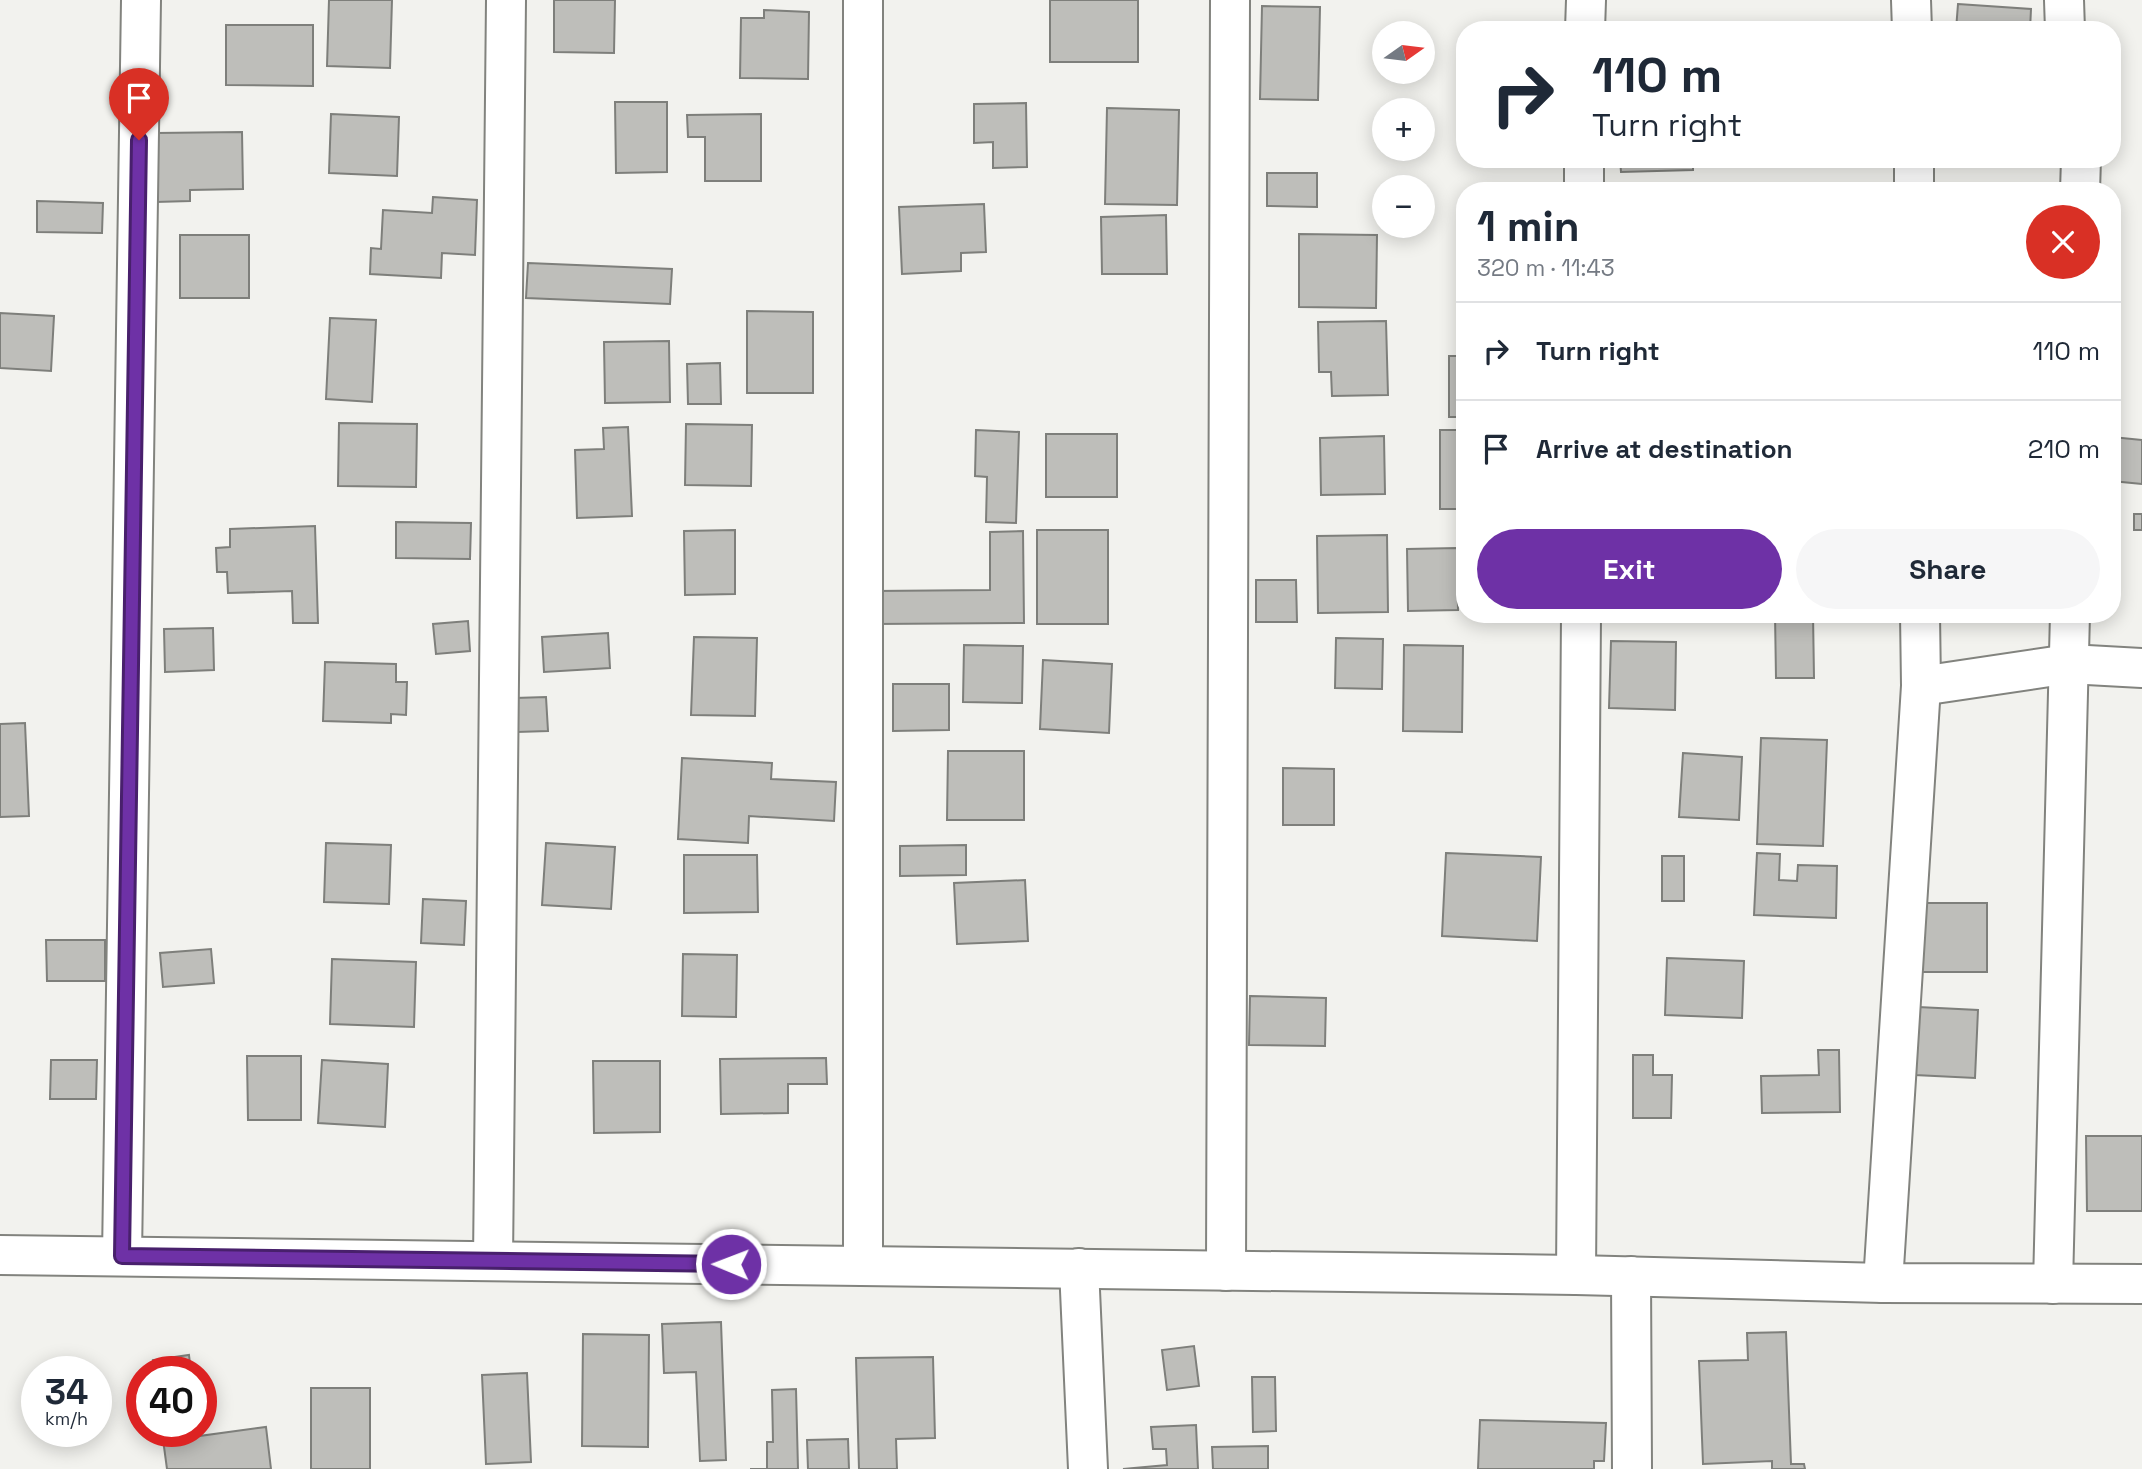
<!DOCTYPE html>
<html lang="en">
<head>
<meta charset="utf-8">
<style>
	:root { --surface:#fff; --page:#f6f6f7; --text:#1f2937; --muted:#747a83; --line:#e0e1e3; --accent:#6e31a6 }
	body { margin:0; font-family:"Space Grotesk",sans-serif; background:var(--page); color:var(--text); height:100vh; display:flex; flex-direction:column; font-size:26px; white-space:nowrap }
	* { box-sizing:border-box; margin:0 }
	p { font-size:23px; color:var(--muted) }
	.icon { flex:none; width:38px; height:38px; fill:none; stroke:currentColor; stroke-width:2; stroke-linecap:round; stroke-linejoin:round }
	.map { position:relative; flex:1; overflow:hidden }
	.side { position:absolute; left:1456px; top:182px; width:665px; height:441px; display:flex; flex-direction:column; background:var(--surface); border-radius:28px; box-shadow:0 4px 18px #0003 }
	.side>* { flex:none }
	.banner { position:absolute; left:1456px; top:21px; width:665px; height:147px; border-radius:28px; box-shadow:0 4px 18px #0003; background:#fff; color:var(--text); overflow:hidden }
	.needle { width:46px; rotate:76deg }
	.tools { position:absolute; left:1372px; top:21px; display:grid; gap:14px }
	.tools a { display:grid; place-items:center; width:63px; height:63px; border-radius:50%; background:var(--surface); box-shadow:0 4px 18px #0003; font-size:35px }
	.speed { position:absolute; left:21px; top:1356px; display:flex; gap:14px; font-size:35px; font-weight:700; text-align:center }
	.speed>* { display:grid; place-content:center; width:91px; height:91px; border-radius:50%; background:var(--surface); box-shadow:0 4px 18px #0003; line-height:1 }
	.speed small { font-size:18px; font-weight:400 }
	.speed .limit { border:10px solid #d22; background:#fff; color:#111 }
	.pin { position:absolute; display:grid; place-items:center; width:60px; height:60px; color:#fff; margin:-72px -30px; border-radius:50% 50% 50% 0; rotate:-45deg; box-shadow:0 0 7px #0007 }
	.pin .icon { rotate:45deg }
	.me { position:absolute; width:77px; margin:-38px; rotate:271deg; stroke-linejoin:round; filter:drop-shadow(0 0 5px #0008) }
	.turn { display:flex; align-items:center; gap:24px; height:147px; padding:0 21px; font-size:32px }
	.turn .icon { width:91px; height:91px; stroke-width:2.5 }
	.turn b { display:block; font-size:49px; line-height:60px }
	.round { display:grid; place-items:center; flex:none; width:74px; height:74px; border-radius:37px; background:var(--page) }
	.head { display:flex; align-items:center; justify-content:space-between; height:119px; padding:0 21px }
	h1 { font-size:42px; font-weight:800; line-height:52px }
	.cta { display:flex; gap:14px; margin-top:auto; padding:14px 21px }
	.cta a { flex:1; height:80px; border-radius:42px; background:var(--accent); color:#fff; font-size:28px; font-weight:800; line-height:80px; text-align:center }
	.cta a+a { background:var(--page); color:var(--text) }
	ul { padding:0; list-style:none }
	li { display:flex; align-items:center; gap:21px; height:98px; padding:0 21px; border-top:2px solid var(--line) }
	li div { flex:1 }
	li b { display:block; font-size:26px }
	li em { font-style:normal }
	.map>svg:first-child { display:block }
	.building { fill:#bebeba; stroke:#7e7f7b; stroke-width:2 }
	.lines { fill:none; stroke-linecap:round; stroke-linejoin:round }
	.minor-casing { stroke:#82837e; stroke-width:42 }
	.minor { stroke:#fff; stroke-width:38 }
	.route-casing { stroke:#48206c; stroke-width:18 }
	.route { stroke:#6e31a6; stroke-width:12 }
</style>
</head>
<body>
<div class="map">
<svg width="2142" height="1469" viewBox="0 0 2142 1469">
	<rect width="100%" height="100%" fill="#f2f2ee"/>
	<g class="building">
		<polygon points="329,0 392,0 390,68 327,66"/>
		<polygon points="554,0 615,0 614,53 554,52"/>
		<rect x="1050" y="0" width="88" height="62"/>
		<polygon points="1958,4 2031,9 2030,30 1956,30"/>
		<polygon points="1262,6 1320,7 1318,100 1260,99"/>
		<polygon points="764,10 809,12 808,79 740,78 741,18 764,18"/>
		<polygon points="226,25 313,25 313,86 226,85"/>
		<polygon points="615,102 667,102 667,172 616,173"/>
		<polygon points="1026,103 1027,167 993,168 993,142 974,143 974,104"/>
		<polygon points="1107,108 1179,110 1177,205 1105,204"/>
		<polygon points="331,114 399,117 397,176 329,173"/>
		<polygon points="761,114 761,181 705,181 705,137 688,137 687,115"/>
		<polygon points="242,132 243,189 190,190 190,201 156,202 156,133"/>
		<polygon points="1620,159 1693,159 1693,170 1621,172"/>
		<polygon points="1267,173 1317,173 1317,207 1267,206"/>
		<polygon points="433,197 477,200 475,255 442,253 441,278 370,274 371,248 381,249 383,210 432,213"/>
		<polygon points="37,201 103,203 102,233 37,232"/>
		<polygon points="984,204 986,252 961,253 961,271 902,274 899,207"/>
		<polygon points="1166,215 1167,274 1102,274 1101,217"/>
		<polygon points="1462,219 1465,219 1465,279 1462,280"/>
		<polygon points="1299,234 1377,235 1376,308 1299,307"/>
		<rect x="180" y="235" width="69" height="63"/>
		<polygon points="528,263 672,269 670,304 526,298"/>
		<polygon points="747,311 813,312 813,393 747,393"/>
		<polygon points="0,313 54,316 51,371 0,368"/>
		<polygon points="330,318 376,320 372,402 326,399"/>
		<polygon points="1386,321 1388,395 1332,396 1331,372 1319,372 1318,322"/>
		<polygon points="669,341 670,402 605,403 604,342"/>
		<rect x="1449" y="356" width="16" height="61"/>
		<polygon points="720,363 721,404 688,404 687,364"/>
		<polygon points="339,423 417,424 416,487 338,486"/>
		<polygon points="686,424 752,425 751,486 685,485"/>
		<polygon points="628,427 632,516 577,518 575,450 604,449 603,428"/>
		<polygon points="976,430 1019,432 1016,523 986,522 987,477 975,476"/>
		<rect x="1440" y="430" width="25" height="79"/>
		<rect x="1046" y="434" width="71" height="63"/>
		<polygon points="1384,436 1385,494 1321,495 1320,438"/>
		<polygon points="2112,437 2142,440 2142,484 2112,481"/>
		<rect x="2134" y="514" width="8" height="16"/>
		<polygon points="396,522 471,523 470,559 396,558"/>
		<polygon points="315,526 318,623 293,623 292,591 228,593 227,572 217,572 216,548 230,547 230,529"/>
		<polygon points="735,530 735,594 685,595 684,531"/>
		<rect x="1037" y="530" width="71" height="94"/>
		<polygon points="1023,531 1024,623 875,624 875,591 990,590 990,532"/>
		<polygon points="1387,535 1388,612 1318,613 1317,536"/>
		<polygon points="1457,548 1458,610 1408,611 1407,549"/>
		<polygon points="1256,580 1296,580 1297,622 1256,622"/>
		<polygon points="1775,614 1813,614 1814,678 1776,678"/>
		<polygon points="468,621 470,651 436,654 433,624"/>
		<polygon points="213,628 214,670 165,672 164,629"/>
		<polygon points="608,633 610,668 544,672 542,637"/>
		<polygon points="694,637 757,638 755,716 691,715"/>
		<polygon points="1336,638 1383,639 1382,689 1335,688"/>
		<polygon points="1611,641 1676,642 1675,710 1609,708"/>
		<polygon points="964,645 1023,646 1022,703 963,702"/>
		<polygon points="1404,645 1463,646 1462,732 1403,731"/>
		<polygon points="1043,660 1112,664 1109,733 1040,729"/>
		<polygon points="325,662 396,664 396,682 407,682 406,715 391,714 391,723 323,721"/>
		<polygon points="893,684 949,684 949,730 893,731"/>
		<polygon points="546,697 548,731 517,732 515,698"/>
		<polygon points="25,723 29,816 0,817 0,724"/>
		<polygon points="1761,738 1827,740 1823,846 1757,844"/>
		<polygon points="948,751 1024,751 1024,820 947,820"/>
		<polygon points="1683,753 1742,757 1739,820 1679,817"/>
		<polygon points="682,758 772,763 771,779 836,782 834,821 749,816 748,843 678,839"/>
		<polygon points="1283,768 1334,769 1334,825 1283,825"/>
		<polygon points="326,843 391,845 389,904 324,902"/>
		<polygon points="546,843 615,847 611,909 542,905"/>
		<polygon points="966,845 966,875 900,876 900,846"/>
		<polygon points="1446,853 1541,857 1537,941 1442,936"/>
		<polygon points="1757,853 1780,854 1779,880 1797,881 1798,865 1837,866 1836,918 1754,915"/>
		<polygon points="684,855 757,855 758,912 684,913"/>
		<rect x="1662" y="856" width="22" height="45"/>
		<polygon points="1025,880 1028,941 957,944 954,883"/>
		<polygon points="423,899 466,901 464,945 421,943"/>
		<polygon points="1921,903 1987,903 1987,972 1920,972"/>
		<polygon points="46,940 105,940 105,981 47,981"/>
		<polygon points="211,949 214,983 163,987 160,953"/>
		<polygon points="683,954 737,955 736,1017 682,1016"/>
		<polygon points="1667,958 1744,961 1742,1018 1665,1015"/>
		<polygon points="332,959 416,962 414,1027 330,1024"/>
		<polygon points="1250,996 1326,998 1325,1046 1249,1045"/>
		<polygon points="1918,1007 1978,1010 1975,1078 1915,1075"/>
		<polygon points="1818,1050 1839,1050 1840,1112 1762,1113 1761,1076 1819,1075"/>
		<polygon points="1633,1055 1653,1055 1653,1075 1672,1075 1671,1118 1633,1118"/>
		<polygon points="247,1056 301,1056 301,1120 248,1120"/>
		<polygon points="826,1058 827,1084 788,1084 788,1113 721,1114 720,1059"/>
		<polygon points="51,1060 97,1060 96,1099 50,1099"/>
		<polygon points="322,1060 388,1064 385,1127 318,1123"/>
		<polygon points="593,1061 660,1061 660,1132 594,1133"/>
		<polygon points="2086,1136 2142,1136 2142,1211 2087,1211"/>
		<polygon points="721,1322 726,1460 700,1461 696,1372 664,1373 662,1324"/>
		<polygon points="1786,1332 1791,1464 1804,1464 1805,1469 1772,1469 1772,1461 1703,1464 1699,1361 1748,1360 1747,1333"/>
		<polygon points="583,1334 649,1335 648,1447 582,1446"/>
		<polygon points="1194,1346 1199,1386 1167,1390 1162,1350"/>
		<polygon points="189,1355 191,1372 155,1372 153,1360"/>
		<polygon points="933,1357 935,1438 896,1439 897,1469 859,1469 856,1358"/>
		<polygon points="527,1373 531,1462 486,1464 482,1375"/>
		<polygon points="1252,1377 1275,1377 1276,1431 1253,1432"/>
		<rect x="311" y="1388" width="59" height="81"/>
		<polygon points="796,1389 798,1469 750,1469 767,1469 767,1442 773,1442 772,1390"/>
		<polygon points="1480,1420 1606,1423 1604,1461 1594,1461 1594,1469 1478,1469"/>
		<polygon points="1196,1425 1198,1469 1123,1469 1167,1465 1166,1449 1153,1449 1151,1427"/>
		<polygon points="266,1427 271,1469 167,1469 162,1432 199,1432 199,1436"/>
		<polygon points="848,1439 849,1469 808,1469 807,1440"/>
		<polygon points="1268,1446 1268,1469 1213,1469 1212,1447"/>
	</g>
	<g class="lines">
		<defs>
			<g id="minor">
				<polyline points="863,0 863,1266"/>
				<polyline points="1911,0 1912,30"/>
				<polyline points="2064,0 2065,30"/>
				<polyline points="1585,30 1586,0"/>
				<polyline points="1914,159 1914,191"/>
				<polyline points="1584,191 1584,159"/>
				<polyline points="2080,191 2081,159"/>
				<polyline points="1921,686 2069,664 2142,668"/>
				<polyline points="0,1255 1576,1275 1883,1283 2142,1284"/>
				<polyline points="122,1256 141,0"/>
				<polyline points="493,1261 506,0"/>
				<polyline points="1079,1268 1088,1469"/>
				<polyline points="1226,1271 1230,0"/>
				<polyline points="1576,1275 1581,614"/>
				<polyline points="1631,1276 1632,1469"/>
				<polyline points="1883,1283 1921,686 1920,614"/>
				<polyline points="2053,1284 2070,614"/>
			</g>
		</defs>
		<use href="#minor" class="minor-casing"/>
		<use href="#minor" class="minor"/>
	</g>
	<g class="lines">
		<defs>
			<polyline id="route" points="139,140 122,1256 731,1264"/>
		</defs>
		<use href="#route" class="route-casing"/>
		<use href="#route" class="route"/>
	</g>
</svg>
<div class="tools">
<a><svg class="needle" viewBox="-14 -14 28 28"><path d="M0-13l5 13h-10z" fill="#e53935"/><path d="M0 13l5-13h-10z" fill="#747a83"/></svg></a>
<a>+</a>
<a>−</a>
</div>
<div class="speed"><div>34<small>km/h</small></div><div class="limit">40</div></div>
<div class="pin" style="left:139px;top:140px;background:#d93025"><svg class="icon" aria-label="arrive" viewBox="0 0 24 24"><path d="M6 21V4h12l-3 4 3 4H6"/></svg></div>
<svg class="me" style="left:731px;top:1264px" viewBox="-20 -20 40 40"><circle r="17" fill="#6e31a6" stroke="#fff" stroke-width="3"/><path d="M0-11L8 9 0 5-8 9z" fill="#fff"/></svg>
<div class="banner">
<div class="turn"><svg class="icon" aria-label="right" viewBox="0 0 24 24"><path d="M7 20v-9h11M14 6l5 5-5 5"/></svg><div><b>110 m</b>Turn right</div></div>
</div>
<section class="side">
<div class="head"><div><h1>1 min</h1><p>320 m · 11:43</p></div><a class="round" style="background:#d93025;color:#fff"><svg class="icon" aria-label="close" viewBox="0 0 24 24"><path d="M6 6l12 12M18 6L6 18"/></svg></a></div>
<ul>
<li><svg class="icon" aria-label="right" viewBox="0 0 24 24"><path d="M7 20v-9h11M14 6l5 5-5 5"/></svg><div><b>Turn right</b></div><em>110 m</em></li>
<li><svg class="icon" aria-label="arrive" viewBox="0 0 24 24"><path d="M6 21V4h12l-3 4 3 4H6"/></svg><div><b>Arrive at destination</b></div><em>210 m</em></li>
</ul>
<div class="cta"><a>Exit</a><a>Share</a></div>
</section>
</div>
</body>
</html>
